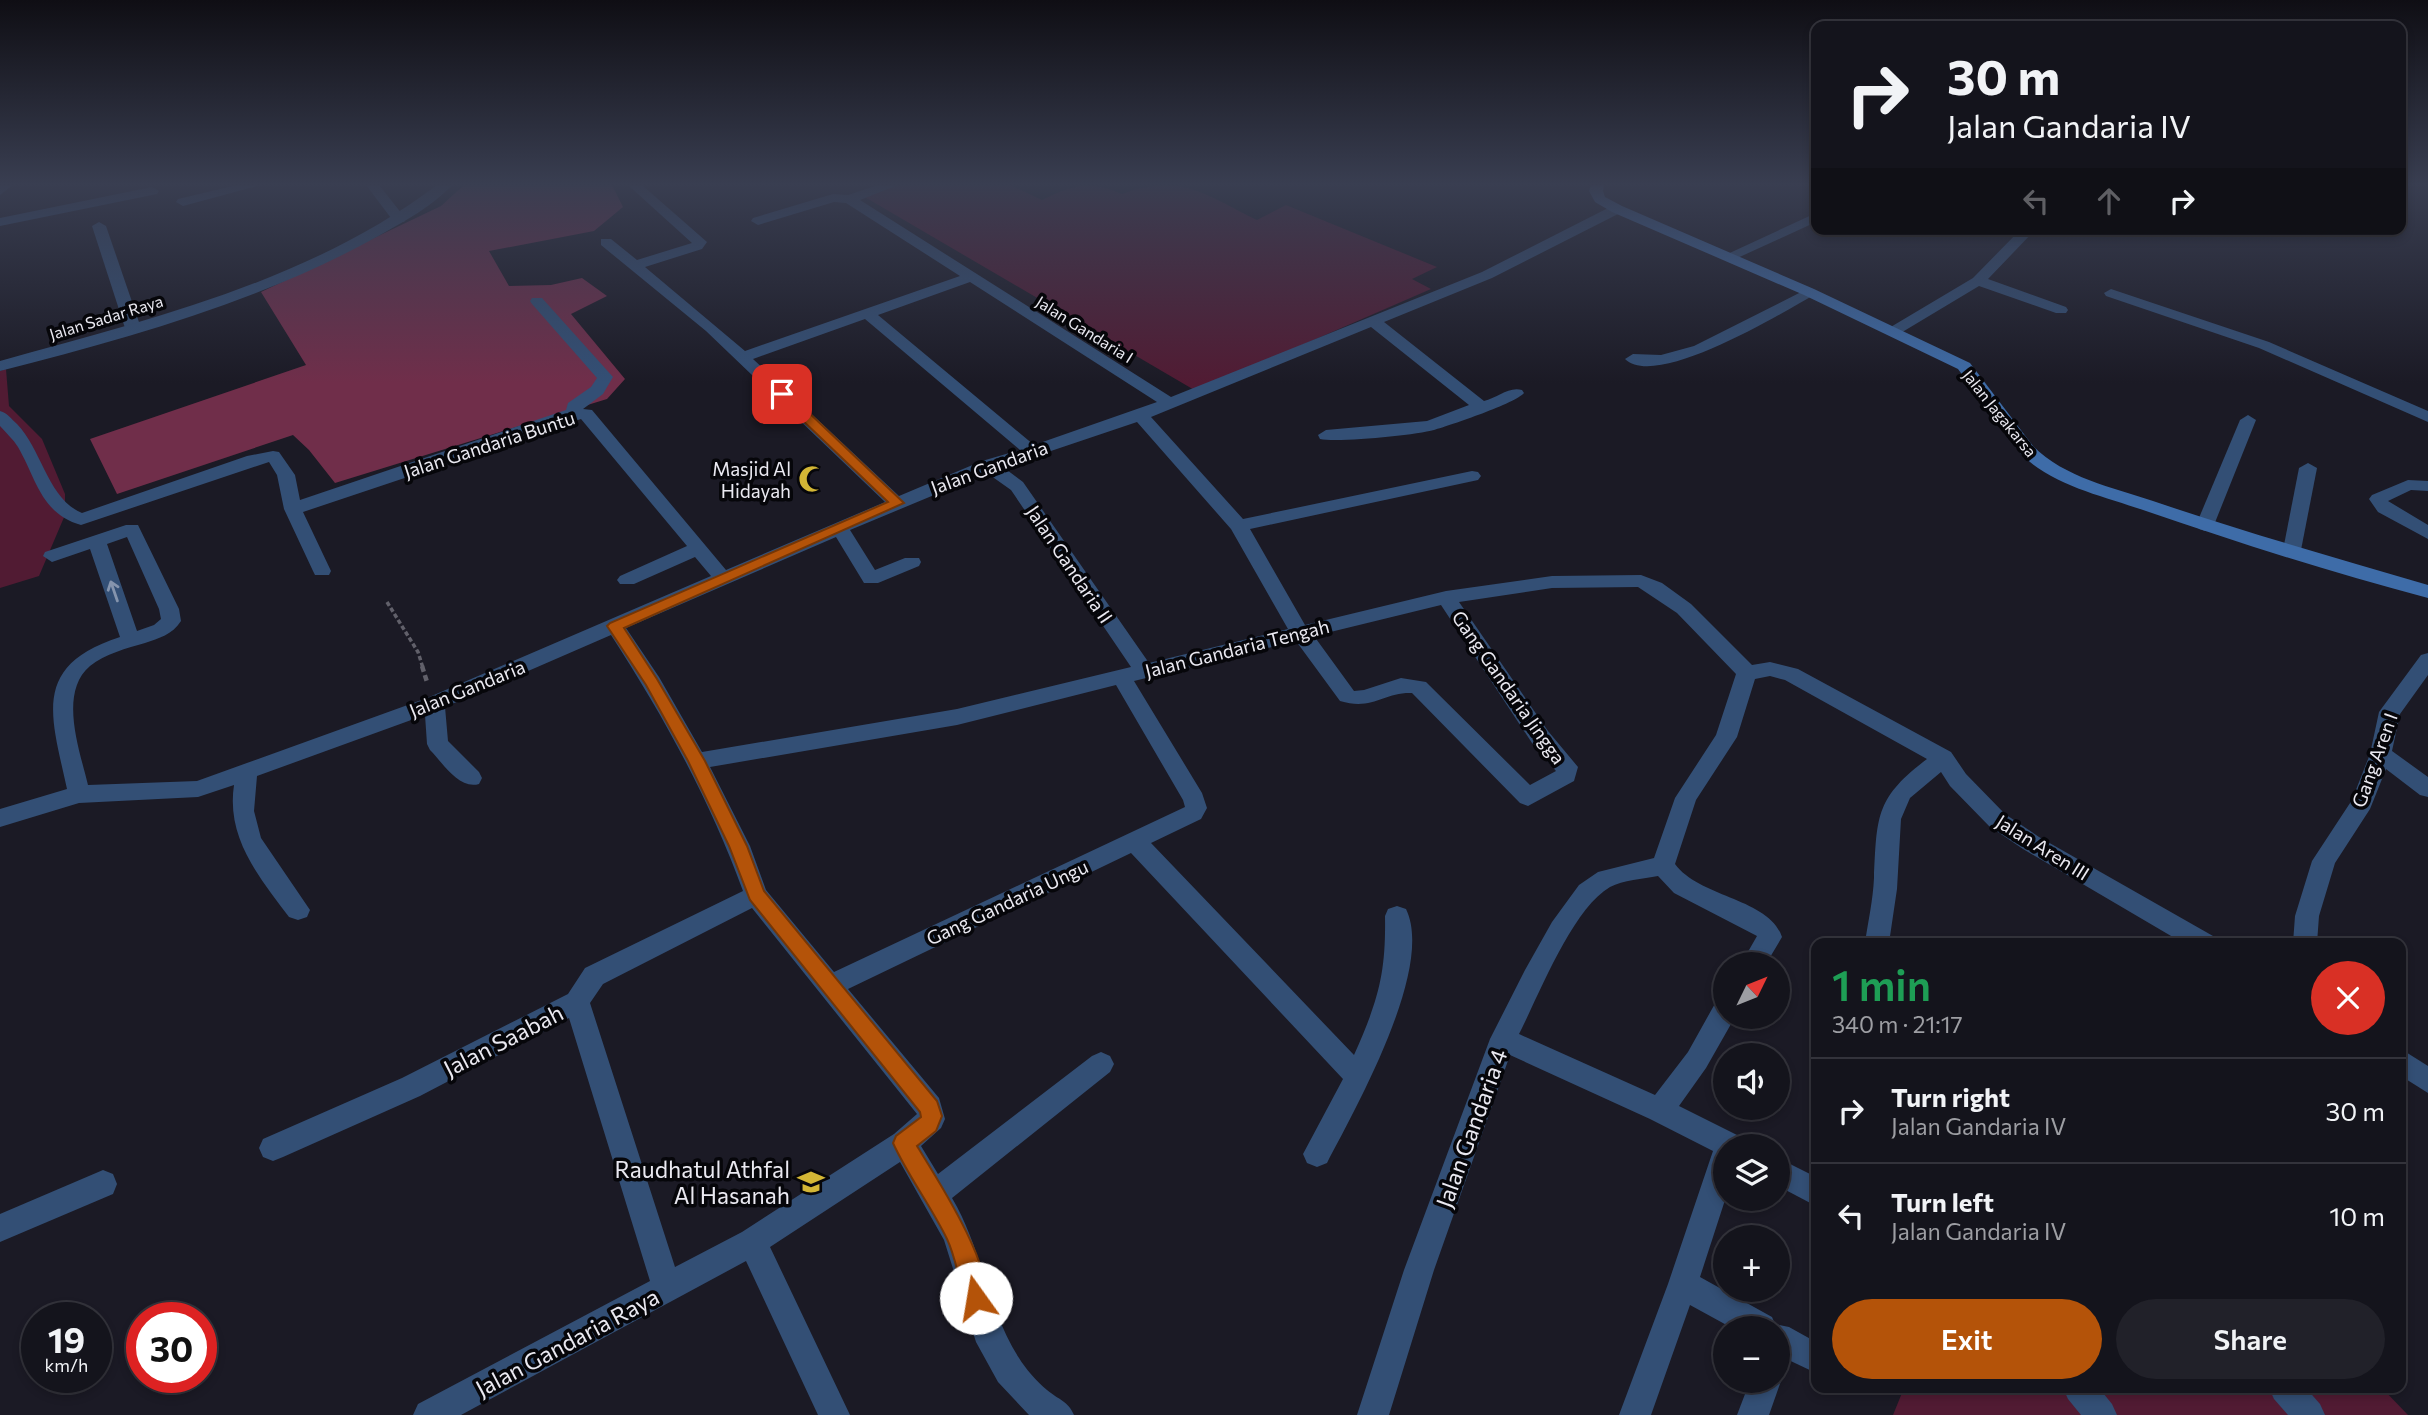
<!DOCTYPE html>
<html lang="en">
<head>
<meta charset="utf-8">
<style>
	:root { --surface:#14141c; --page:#212129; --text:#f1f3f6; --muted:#9d9ea3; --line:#33333b; --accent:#b45309 }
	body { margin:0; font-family:Commissioner,sans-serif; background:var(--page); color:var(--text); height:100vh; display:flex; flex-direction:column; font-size:26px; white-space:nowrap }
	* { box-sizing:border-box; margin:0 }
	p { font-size:23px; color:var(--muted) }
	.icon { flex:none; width:38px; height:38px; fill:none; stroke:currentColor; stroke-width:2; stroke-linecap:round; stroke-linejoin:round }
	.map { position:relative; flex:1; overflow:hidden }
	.panel { position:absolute; left:1811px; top:938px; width:595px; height:455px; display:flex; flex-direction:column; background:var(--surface); border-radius:14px; box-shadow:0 4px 10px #0003,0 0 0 2px var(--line) }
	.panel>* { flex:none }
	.banner { position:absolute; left:1811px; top:21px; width:595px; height:214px; border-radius:14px; box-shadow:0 4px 10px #0003,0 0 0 2px var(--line); background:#14141c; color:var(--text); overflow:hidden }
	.needle { width:46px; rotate:47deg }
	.fabs { position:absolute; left:1713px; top:952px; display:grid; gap:14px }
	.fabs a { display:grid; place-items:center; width:77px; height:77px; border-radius:50%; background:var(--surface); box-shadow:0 4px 10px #0003,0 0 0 2px var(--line); font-size:35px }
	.speed { position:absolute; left:21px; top:1302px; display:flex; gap:14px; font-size:35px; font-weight:700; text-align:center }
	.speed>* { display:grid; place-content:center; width:91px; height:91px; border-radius:50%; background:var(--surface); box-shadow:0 4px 10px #0003,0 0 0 2px var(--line); line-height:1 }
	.speed small { font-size:18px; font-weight:400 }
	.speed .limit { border:10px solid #d22; background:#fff; color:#111 }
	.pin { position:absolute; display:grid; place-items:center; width:60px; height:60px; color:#fff; margin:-30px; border-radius:14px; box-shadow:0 4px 10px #0006 }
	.me { position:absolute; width:77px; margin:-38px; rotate:347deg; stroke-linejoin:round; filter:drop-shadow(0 0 5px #0008) }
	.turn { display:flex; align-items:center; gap:24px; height:147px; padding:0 21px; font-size:32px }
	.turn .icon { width:91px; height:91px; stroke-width:2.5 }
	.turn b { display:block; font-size:49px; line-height:60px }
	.lanes { display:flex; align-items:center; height:66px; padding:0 21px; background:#0003; justify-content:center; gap:35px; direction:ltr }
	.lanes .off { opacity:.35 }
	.round { display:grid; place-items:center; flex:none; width:74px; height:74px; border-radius:37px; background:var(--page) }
	.headline { display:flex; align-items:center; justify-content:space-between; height:119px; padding:0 21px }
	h1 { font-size:42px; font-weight:600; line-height:52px; color:#1e9e55 }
	.primary-button { display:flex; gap:14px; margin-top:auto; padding:14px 21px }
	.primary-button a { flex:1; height:80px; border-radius:42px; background:var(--accent); color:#fff; font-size:28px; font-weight:600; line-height:80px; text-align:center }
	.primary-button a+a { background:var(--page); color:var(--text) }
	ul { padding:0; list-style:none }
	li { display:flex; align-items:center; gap:21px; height:105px; padding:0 21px; border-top:2px solid var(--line) }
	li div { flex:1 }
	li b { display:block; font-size:26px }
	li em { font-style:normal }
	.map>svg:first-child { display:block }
	.green { fill:#511b33 }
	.forest { fill:#702e4a }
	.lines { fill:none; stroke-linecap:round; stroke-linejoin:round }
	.path-far1 { stroke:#61606a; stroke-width:3.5; stroke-dasharray:4.5 2.5; stroke-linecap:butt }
	.path { stroke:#61606a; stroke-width:4.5; stroke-dasharray:6 3.5; stroke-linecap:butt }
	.minor { fill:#334f75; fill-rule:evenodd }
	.tertiary { fill:#334f75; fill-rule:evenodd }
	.secondary { fill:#3e6ca8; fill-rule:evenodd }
	.oneway { stroke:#8594ad }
	.route { fill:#b45309; stroke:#753606; stroke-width:2 }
	.labels { text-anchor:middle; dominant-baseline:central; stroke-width:7; stroke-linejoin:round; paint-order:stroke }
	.far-street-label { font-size:16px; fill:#eae9f1; stroke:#06060a }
	.street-label { font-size:19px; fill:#eae9f1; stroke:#06060a }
	.poi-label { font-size:19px; fill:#eae9f1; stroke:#06060a; text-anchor:end }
	.near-street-label { font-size:23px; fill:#eae9f1; stroke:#06060a }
	.near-poi-label { font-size:23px; fill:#eae9f1; stroke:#06060a; text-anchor:end }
</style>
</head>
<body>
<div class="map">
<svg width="2428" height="1415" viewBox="0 0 2428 1415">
	<rect width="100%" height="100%" fill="#1b1a25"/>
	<g class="green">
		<path d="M900,185H1010L1042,200C1075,184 1088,180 1122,194C1181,172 1206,195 1257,220L1286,205L1437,267L1412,279L1431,289L1196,391L863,196Z"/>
		<polygon points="6,369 9,406 42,439 65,494 65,515 39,576 0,588 0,371"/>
		<polygon points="1904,1388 2382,1388 2408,1415 1893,1415"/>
	</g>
	<polygon class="forest" points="464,185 612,185 623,207 594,231 489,251 509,286 551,285 582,278 607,296 571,314 625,379 607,399 335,483 309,450 293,435 117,494 90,439 306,365 261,292 441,206"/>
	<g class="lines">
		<polyline class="path-far1" points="387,602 418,652 423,668"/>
		<polyline class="path" points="422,666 427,682"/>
		<g class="minor">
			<polygon points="0,185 13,185 0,195"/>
			<polygon points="237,185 261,185 183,206 176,202 178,199"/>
			<polygon points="366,185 379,185 406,219 404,222 394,222"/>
			<path d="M628,185H642L707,242L702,249L645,267L745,351L960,276L846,203L834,202L758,225L751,221L753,218L833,194L848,195L878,185H898L860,200L1171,397L1482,272L1612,206H1622V212L1492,278L1384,322L1484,401C1497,398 1509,386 1522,390L1524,393C1516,403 1451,425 1434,430C1416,435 1337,443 1320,439L1318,435L1326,430L1427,421L1469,405L1371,327L1151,417L1243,519L1472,471L1478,472L1481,476L1478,480L1250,529L1305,625L1446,591L1552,576L1641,575L1662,583L1691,604L1752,665L1770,662L1798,669L1951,752L1966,774L2005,814L2039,837L2213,936L2216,943H2183L2023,849L1989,826L1950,786L1941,772L1910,798L1901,819L1897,889L1889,943H1865C1868,922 1873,900 1874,878C1877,817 1875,798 1927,759L1785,680L1770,676L1755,679L1737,737L1696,800L1675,864C1700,898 1769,898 1782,937L1766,964H1741L1757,936L1674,893L1658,876C1643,879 1623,880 1610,887C1572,909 1539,995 1519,1034L1655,1095L1688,1052L1717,1000L1726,997V1017H1735L1706,1068L1679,1106L1741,1137L1745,1146H1726V1197L1700,1277L1772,1317L1775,1324L1789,1327L1816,1342V1373L1778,1355V1328H1732L1690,1305L1651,1415H1619L1668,1284L1713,1151L1650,1119L1510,1055L1434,1270L1389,1415H1357L1404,1270L1490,1039L1525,970L1552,922L1579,885L1598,872L1654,858L1675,798L1716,735L1736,674L1677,613L1638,587L1552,588L1459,602L1548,731L1578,767L1574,781L1528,806L1520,803L1412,693C1383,692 1373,711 1340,701L1296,641L1134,681L1202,793L1207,808L1201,819L1151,843L1354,1055C1378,1001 1386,975 1385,916L1388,909L1397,906L1406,909C1435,968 1355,1109 1327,1163L1317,1167L1307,1163L1303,1154L1343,1079L1131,853L848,989L939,1098L945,1119L941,1128L921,1146L938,1174L1092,1056L1101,1052L1110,1056L1114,1064L1110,1072L952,1198C982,1248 987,1308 1019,1358C1025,1368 1037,1382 1047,1390C1059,1400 1068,1401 1074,1415H1029L998,1382L976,1342L944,1240L900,1162L770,1247L850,1415H818L746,1261L461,1415H413L418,1404L650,1281L569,1018L420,1096L283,1157L273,1161L263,1157L259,1148L263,1139L402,1078L568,994L585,968L743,891C710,800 663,715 611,635L445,707L448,741L479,772L482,778L479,784C459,790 443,763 430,750L427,744L425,715L257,776L254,811L261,838L310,910L307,917L298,920L289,917C259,877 226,838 234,785L198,797L79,803L0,827V809L67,789C51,715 31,666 120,637L90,549L52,562L43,556L45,552L126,525H138L179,609L181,621C172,635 159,638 145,643C127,648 105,654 90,666C58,693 80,751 88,785L197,781L427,698L711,576L695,557L634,584H620L617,580L620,576L687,546L581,419L303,512L331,571L329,575H315L313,571L284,509L277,475L269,462L81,525C41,514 36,478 18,447C13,439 6,433 0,426V411C8,413 11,419 17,424C42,450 48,499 82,513L247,456L273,451L279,452L295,475L300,500L566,410L568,403L591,387L597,378L532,304L530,301L532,298H542L613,377L603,394L583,409L592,410L726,570L885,502L706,331L601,245V239H611L637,260L692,243ZM970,282L1157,402L1034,445L878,315ZM865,319L1020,450L982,461L899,496L753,359ZM1137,422L1231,529L1288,629L1149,663L1023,482L1003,467ZM987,473L1011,490L1131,667L957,709L702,752L659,677L626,628L836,537L864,583H878L919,566L921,562L919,558H905L875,570L850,530ZM127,537L159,609L161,619L154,625L137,631L107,544ZM1441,605L1532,743L1556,771L1530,785L1426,682L1401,678L1364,690L1354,691L1314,636ZM1116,685L1183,800L1185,807L834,972L766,890L750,846L710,767L957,725ZM752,908L917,1114L894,1134L742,1232L675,1267L590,1003L603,984Z"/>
			<polygon points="152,187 159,191 157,194 0,226 0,218"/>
			<polygon points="1816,213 1816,222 1733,260 1728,261 1721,257"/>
			<polygon points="99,222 106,226 141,328 138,331 133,333 125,328 92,226"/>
			<polygon points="2021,229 2036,229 1988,279 2066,307 2068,310 2066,313 2056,313 1979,286 1899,334 1889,334 1886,331 1889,328 1973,278"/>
			<path d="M1809,288L1816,292L1814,295C1782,313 1656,390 1625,359L1633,354L1661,355L1694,346Z"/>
			<polygon points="2111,289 2269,342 2428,411 2428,422 2259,348 2106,296 2104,293"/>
			<polygon points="2248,415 2256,420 2214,525 2205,531 2199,529 2196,525 2240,420"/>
			<polygon points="2308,463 2317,468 2301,550 2292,556 2283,550 2299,468"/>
			<polygon points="2408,480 2428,481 2428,491 2411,490 2388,501 2428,525 2428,539 2378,512 2369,499 2372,495"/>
			<polygon points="2428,653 2428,675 2400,714 2392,751 2428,777 2428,797 2420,795 2386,769 2370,809 2335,863 2319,916 2317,943 2293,943 2295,916 2312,861 2352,800 2370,754 2379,712 2421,655"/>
			<polygon points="2401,1049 2428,1066 2428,1093 2401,1076"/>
			<polygon points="1778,1158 1816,1177 1816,1206 1778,1186"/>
			<polygon points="103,1170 113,1174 117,1184 113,1194 0,1242 0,1214"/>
			<polygon points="1778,1375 1781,1381 1769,1415 1737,1415 1750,1381 1778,1381"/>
			<polygon points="2063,1388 2099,1388 2112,1404 2117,1415 2081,1415 2068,1399"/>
			<polygon points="2269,1388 2306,1388 2320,1404 2325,1415 2288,1415 2274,1399"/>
		</g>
		<path class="tertiary" d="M437,185H452C433,206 406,220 382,234C265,300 130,338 0,371V361C151,319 310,281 437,185Z"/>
		<path class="secondary" d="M1591,185H1604L1603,191L1605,197L1622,206L1814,289L1970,363L2033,446C2065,478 2112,487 2153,501C2244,532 2336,558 2428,585V598C2333,573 2239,543 2146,511C2104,496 2053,486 2021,454L1958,369L1804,295L1612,212L1595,202L1589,191Z"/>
	</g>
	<defs><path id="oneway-shaft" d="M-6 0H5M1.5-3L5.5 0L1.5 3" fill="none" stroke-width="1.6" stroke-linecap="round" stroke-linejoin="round" transform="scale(1.75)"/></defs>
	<use class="oneway" href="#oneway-shaft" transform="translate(114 591) rotate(-109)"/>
	<linearGradient id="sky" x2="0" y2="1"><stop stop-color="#0f0e14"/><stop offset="0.48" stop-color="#393e51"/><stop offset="1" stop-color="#393e51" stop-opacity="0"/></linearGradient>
	<rect width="2428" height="383" fill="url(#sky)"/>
	<path class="route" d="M782,390L786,391L904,503L624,628L657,679L705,761L747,846L764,891L937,1101L942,1116L936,1131L917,1146C936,1177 998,1272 984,1306L976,1310L968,1306C959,1285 957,1260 947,1239C931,1206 908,1176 893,1143L896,1136L921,1117L920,1112L750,900L729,846L688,761L646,685L607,626L610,623L888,502L777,396V391Z"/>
	<defs>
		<symbol id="mosque-bare" viewBox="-9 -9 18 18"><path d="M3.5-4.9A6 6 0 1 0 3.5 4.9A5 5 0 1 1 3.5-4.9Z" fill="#d3b635" stroke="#06060a" stroke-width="2.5" paint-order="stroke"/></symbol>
		<symbol id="school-bare" viewBox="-9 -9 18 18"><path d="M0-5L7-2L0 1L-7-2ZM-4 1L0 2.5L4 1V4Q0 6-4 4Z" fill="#d3b635" stroke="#06060a" stroke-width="2.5" paint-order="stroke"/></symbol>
	</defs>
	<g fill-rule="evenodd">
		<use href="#mosque-bare" x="793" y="460" width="38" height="38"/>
		<use href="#school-bare" x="792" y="1163" width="38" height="38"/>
	</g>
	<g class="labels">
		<g class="far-street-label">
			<text transform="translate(106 317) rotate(-17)">Jalan Sadar Raya</text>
			<text transform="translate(1085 329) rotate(32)">Jalan Gandaria I</text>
			<text transform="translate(2000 413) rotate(51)">Jalan Jagakarsa</text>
		</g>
		<g class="street-label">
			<text transform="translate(489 444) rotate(-18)">Jalan Gandaria Buntu</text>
			<text transform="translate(989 467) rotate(-20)">Jalan Gandaria</text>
			<text transform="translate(1070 564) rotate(56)">Jalan Gandaria II</text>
			<text transform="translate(1237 648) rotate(-14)">Jalan Gandaria Tengah</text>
			<text transform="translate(1509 687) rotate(55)">Gang Gandaria Jingga</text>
			<text transform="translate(467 688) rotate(-22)">Jalan Gandaria</text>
			<text transform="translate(2374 760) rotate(-70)">Gang Aren I</text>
			<text transform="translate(2043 847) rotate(32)">Jalan Aren III</text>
			<text transform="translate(1007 902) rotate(-25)">Gang Gandaria Ungu</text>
		</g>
		<g class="poi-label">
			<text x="791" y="468">Masjid Al<tspan x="791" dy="22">Hidayah</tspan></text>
		</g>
		<g class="near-street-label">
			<text transform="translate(503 1040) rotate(-27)">Jalan Saabah</text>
			<text transform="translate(1471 1128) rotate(-70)">Jalan Gandaria 4</text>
			<text transform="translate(567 1342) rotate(-28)">Jalan Gandaria Raya</text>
		</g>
		<g class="near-poi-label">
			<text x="790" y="1169">Raudhatul Athfal<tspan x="790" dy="26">Al Hasanah</tspan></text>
		</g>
	</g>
</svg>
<div class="fabs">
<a><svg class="needle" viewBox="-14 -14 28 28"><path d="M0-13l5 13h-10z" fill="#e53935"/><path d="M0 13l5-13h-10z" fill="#9d9ea3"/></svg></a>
<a><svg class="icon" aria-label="sound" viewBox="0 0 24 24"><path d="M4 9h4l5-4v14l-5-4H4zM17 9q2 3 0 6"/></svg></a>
<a><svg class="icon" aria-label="layers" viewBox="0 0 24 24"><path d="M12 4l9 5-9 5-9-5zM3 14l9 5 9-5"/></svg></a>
<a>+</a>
<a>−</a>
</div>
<div class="speed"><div>19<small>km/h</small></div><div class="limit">30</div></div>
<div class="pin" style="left:782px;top:394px;background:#d93025"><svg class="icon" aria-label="arrive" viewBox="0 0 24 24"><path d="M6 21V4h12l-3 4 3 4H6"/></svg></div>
<svg class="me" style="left:976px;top:1298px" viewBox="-20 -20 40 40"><circle r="19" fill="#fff"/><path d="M0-13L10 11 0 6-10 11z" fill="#b45309"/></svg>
<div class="banner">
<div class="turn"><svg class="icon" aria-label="right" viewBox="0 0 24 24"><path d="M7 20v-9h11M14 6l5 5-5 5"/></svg><div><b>30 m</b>Jalan Gandaria IV</div></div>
<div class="lanes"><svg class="icon off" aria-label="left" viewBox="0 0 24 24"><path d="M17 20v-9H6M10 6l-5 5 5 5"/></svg><svg class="icon off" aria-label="ahead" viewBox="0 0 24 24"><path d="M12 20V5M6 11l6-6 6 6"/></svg><svg class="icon" aria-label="right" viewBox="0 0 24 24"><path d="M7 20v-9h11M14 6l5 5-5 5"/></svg></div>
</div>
<section class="panel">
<div class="headline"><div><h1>1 min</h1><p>340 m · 21:17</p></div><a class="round" style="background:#d93025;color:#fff"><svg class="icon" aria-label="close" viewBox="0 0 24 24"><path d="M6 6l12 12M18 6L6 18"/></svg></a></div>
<ul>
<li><svg class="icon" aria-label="right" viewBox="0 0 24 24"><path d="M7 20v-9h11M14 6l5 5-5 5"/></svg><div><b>Turn right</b><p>Jalan Gandaria IV</p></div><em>30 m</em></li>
<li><svg class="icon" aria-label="left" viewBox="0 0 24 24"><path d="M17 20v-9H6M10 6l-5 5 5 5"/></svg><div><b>Turn left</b><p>Jalan Gandaria IV</p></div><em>10 m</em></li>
</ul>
<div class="primary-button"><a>Exit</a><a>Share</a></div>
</section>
</div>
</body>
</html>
